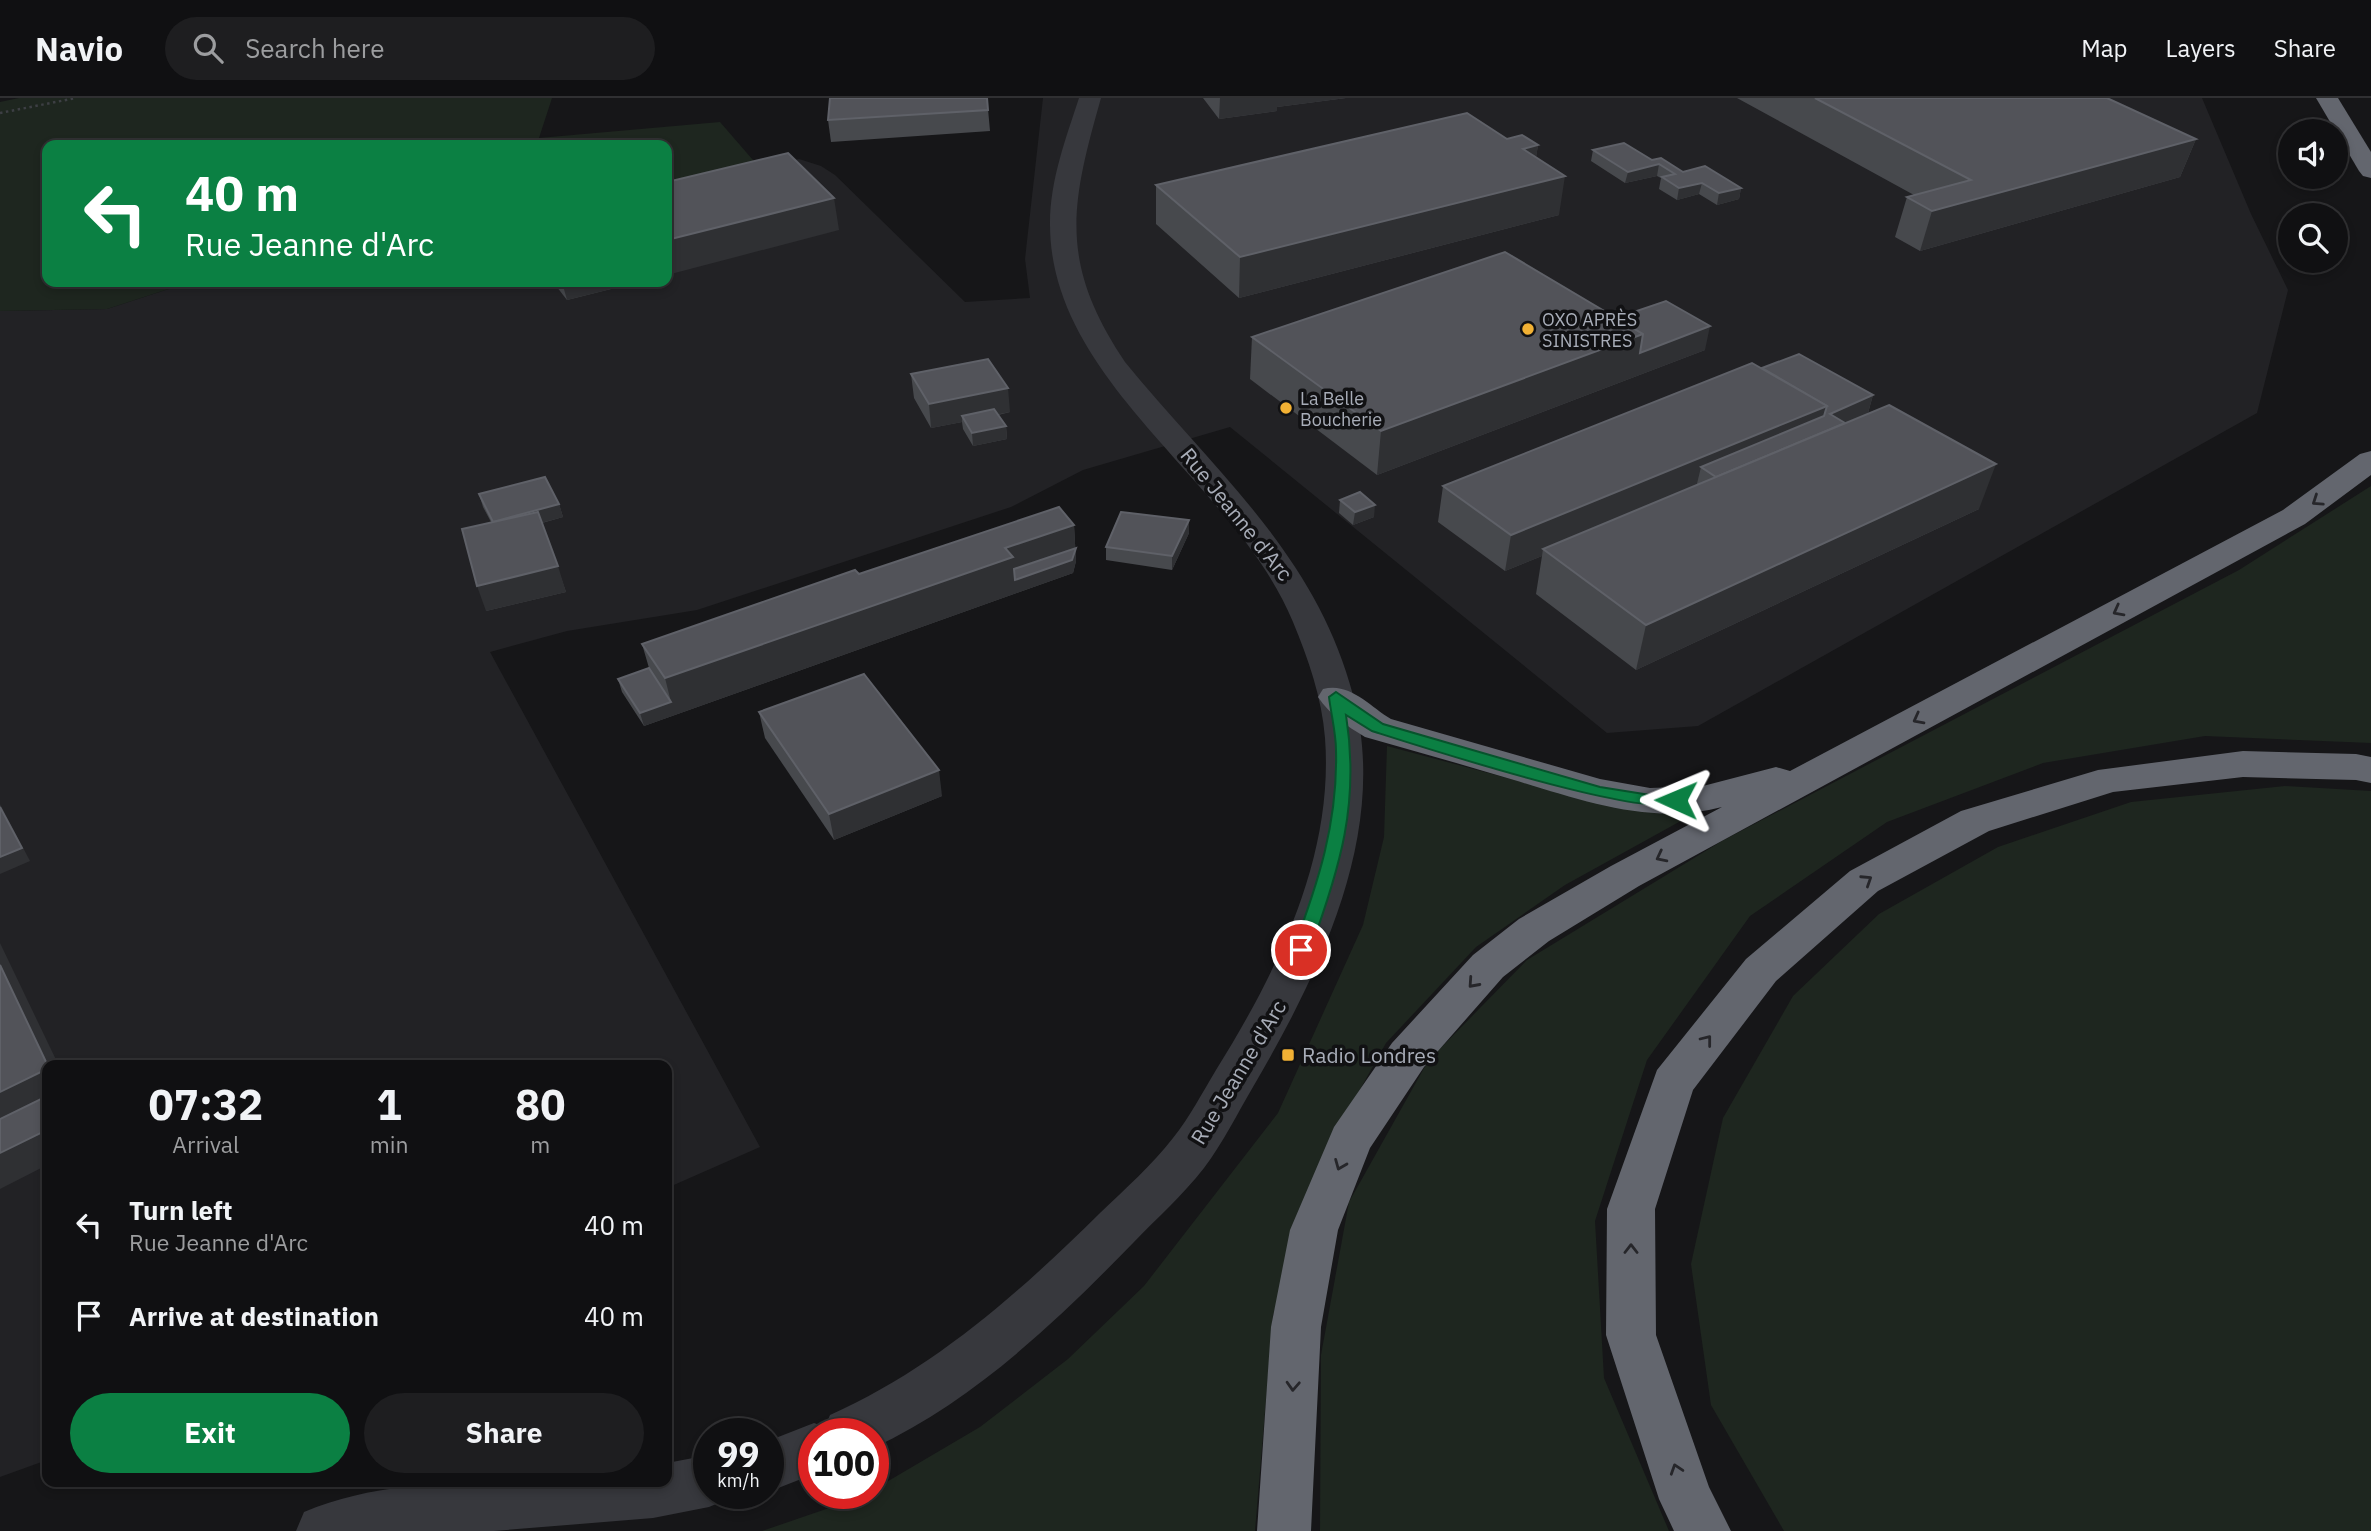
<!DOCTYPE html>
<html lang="en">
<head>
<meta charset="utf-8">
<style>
	:root { --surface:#101012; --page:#1e1e20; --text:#f1f3f6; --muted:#9c9d9f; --line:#303032; --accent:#0b8043 }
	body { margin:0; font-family:"IBM Plex Sans",sans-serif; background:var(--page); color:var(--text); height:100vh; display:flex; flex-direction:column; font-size:26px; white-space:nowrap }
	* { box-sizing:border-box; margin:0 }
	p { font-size:23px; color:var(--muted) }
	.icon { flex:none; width:38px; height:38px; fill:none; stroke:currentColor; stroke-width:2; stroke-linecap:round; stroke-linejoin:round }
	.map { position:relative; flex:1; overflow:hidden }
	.sheet { position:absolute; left:42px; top:962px; width:630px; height:427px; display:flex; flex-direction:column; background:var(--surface); border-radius:14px; box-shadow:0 4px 10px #0003,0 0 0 2px var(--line) }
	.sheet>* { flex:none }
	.top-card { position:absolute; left:42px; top:42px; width:630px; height:147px; border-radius:14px; box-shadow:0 4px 10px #0003,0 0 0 2px var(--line); background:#0b8043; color:#fff; overflow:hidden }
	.controls { position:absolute; left:2278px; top:21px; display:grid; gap:14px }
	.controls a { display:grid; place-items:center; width:70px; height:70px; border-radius:50%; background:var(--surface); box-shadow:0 4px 10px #0003,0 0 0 2px var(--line); font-size:35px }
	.speed { position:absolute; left:693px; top:1320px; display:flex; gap:14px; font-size:35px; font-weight:700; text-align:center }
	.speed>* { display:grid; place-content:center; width:91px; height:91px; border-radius:50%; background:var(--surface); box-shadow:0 4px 10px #0003,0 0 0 2px var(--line); line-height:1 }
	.speed small { font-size:18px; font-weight:400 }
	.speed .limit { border:10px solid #d22; background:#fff; color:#111 }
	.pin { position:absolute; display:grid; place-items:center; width:60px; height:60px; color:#fff; margin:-30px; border:4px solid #fff; border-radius:50%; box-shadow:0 2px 7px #0007 }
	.me { position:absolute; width:77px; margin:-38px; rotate:271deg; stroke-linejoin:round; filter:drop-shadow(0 0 5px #0008) }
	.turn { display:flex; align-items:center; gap:24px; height:147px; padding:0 28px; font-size:32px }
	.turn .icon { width:91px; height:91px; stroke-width:2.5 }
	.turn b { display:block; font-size:49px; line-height:60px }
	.eta { display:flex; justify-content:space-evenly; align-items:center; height:119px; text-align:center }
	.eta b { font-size:42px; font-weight:800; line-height:49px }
	.button { display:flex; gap:14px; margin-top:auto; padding:14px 28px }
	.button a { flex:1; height:80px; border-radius:42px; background:var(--accent); color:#fff; font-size:28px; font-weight:800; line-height:80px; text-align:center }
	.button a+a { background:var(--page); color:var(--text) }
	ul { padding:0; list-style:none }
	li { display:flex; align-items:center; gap:21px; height:91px; padding:0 28px }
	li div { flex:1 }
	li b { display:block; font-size:26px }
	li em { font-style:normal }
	header { display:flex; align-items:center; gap:42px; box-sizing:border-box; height:98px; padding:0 35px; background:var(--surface); border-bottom:2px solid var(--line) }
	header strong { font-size:33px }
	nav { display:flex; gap:38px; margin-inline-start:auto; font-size:24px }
	.search { width:490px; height:63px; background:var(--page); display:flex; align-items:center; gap:18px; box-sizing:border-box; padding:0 24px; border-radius:38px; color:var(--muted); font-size:26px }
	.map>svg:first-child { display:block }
	.built { fill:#222225 }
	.green { fill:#1e261f }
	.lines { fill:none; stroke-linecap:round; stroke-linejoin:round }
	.path { stroke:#3d3f44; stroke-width:2.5; stroke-dasharray:2.5 3.5; stroke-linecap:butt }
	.minor { fill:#37383d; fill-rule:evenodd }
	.highway { fill:#63666e; fill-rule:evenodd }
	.wall { fill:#47494d }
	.shaded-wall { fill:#2f3033 }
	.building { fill:#525359; stroke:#5f6168; stroke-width:2 }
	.oneway { stroke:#26262a }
	.route { fill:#0b8043; stroke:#07532c; stroke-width:2 }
	.poi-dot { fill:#f2b134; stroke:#111113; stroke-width:2.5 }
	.labels { text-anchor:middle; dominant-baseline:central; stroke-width:7; stroke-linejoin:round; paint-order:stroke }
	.far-poi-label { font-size:18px; fill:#a8adb8; stroke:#111113; text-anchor:start }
	.street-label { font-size:21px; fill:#a8adb8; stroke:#111113 }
	.poi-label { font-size:21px; fill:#a8adb8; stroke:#111113; text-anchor:start }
</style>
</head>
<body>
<header>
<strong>Navio</strong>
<div class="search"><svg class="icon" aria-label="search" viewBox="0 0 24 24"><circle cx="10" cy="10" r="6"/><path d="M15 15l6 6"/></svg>Search here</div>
<nav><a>Map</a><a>Layers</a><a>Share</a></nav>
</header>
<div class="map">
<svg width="2371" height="1433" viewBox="0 0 2371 1433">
	<rect width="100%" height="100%" fill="#161618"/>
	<polygon class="built" points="1043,0 2202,0 2251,116 2288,192 2257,315 1698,628 1607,635 1230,329 1083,372 1011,409 697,512 567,533 490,554 760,1049 667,1090 667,968 47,968 47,1362 0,1379 0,213 107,211 190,184 667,184 667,89 799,61 821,68 835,77 965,204 1030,200 1025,161"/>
	<g class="green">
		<polygon points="19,0 552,0 539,40 720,24 759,69 667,89 667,47 47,47 47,184 190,184 107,211 0,213 0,4"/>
		<polygon points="2371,388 2371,645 2205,638 2043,665 1887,724 1750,818 1647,962 1595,1123 1604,1280 1669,1433 1320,1433 1321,1257 1349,1104 1428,963 1527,862 1722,743 2239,472"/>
		<polygon points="1387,648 1541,689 1688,719 1565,787 1476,849 1386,945 1320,1063 1273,1217 1255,1433 762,1433 873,1395 873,1392 980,1329 1068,1261 1144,1188 1278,1015 1363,827 1384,739"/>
		<polygon points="2285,688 2371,693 2371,1433 1784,1433 1711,1307 1691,1166 1723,1020 1793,898 1879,816 1998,749 2131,704"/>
	</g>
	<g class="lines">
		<polyline class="path" points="0,15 76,0"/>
		<g class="minor">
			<path d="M1079,0H1101C1070,109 1059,165 1125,264C1213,372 1316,456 1353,597C1390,733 1320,874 1253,989C1237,1016 1223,1045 1204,1070C1183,1097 1157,1120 1134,1144C1057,1223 974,1303 873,1350V1335H814V1376L768,1394V1343L814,1325L825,1329L830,1317C934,1271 1020,1194 1100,1115C1125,1091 1152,1067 1173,1040C1190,1019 1202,995 1216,972C1277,874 1334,759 1325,640C1322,600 1308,560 1293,524C1235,383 1049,285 1050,125C1050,82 1066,40 1079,0Z"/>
			<path d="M709,1357V1395H731L728,1401L709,1409L653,1420L494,1433H296L304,1414C374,1385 446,1384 521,1384C570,1384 618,1384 667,1384V1365Z"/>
		</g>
		<g class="highway">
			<polygon points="2316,0 2338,0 2371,54 2371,80 2363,78 2359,73"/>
			<path d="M2371,353V377L2305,426L1639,788L1549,843L1503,879L1424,969L1370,1050L1338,1132L1321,1229L1311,1433H1257L1271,1229L1290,1132L1334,1029L1392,945L1473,857L1519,821L1611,768L1722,709C1651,728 1581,702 1514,682C1464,667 1415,653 1365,639C1347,628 1330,617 1318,599L1323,591C1350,584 1369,608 1391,621L1600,681L1650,690L1703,688L1776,669L1790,673L2283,412L2360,356Z"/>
			<polygon points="2243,653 2356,656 2371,659 2371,685 2356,682 2243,679 2113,694 1989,733 1878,793 1776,883 1693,992 1655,1111 1656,1237 1709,1389 1731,1433 1674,1433 1659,1401 1606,1237 1607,1111 1657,972 1746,861 1850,773 1961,713 2098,672"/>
		</g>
	</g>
	<g class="wall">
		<polygon points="987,0 990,33 831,44 828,22"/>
		<polygon points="1203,0 1346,0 1277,9 1277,13 1219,21"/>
		<polygon points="1737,0 2107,0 2196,41 2180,79 1920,153 1895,139 1907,99 1914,97"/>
		<polygon points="1507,41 1538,47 1536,59 1559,117 1239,200 1156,126 1156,87"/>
		<polygon points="1593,52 1652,62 1683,74 1741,90 1739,101 1717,107 1699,96 1677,102 1659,91 1661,80 1657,78 1625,85 1591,63"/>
		<polygon points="553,184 639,184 567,202"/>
		<polygon points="1616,220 1705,252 1377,377 1250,281 1252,239"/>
		<polygon points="1762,270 1873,297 1868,315 1979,411 1636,572 1536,496 1542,458 1505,473 1438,424 1443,388"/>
		<polygon points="911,276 1010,314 998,317 1006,328 1007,341 973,348 963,331 962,324 931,330 914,300"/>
		<polygon points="479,396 559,406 563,419 542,425 566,494 486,513 491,424 483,409"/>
		<polygon points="1340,402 1374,419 1353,427 1339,415"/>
		<polygon points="1189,422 1189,435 1172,472 1106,462 1106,449"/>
		<polygon points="1074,427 1076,463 1073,475 644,628 622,594 618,581 649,570 642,546 859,476"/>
		<polygon points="759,614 942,698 834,742 765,640"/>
	</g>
	<g class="shaded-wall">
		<polygon points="1220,0 1346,0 1277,9 1277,13 1219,21"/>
		<polygon points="2196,41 2180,79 1920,153 1932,113"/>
		<polygon points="1538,47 1532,86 1565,78 1559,117 1239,200 1240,159 1523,51"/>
		<polygon points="1659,66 1657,78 1625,85 1628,74"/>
		<polygon points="1702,85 1699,96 1677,102 1679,90"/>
		<polygon points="1741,90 1739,101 1717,107 1719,95"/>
		<polygon points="834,100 839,132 667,177 667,142"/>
		<polygon points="562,184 639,184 567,202"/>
		<polygon points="1710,228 1705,252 1377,377 1381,333 1643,236"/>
		<polygon points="1008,290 1010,314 965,323 962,318 962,324 931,330 929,306"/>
		<polygon points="1873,297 1866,322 1823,340 1830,316"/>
		<polygon points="1827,308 1817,343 1701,369 1695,394 1543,451 1542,458 1505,473 1511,437"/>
		<polygon points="1006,328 1007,341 973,348 972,335"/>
		<polygon points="1996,366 1979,411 1636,572 1646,527"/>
		<polygon points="559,406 563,419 497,437 493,424"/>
		<polygon points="1375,407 1374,419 1353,427 1355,414"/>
		<polygon points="1189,422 1189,435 1172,472 1172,458"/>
		<polygon points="1074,427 1076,463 1073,475 644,628 640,615 671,604 665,580 1005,450"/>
		<polygon points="558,468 566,494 486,513 477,488"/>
		<polygon points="939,672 942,698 834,742 829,716"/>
		<polygon points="0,706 30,763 0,776"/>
		<polygon points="0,845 59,968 48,968 0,867"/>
		<polygon points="47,971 47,1067 0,1091 0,994"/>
	</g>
	<g class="building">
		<polygon points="830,0 987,0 988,12 828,22"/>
		<polygon points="1815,0 2107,0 2196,41 1932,113 1907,99 1971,82"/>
		<polygon points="1467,15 1507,41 1522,37 1538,47 1523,51 1565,78 1240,159 1156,87"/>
		<polygon points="1624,45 1652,62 1661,60 1683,74 1705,68 1741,90 1719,95 1702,85 1679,90 1662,79 1675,76 1659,66 1628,74 1593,52"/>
		<polygon points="788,55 834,100 667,142 667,84"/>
		<polygon points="1505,154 1643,236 1381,333 1252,239"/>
		<polygon points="1666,203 1710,228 1640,255 1643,236 1616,220"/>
		<polygon points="1799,256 1873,297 1830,316 1845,325 1716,379 1701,369 1824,318 1827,308 1762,270"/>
		<polygon points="988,261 1008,290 929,306 911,276"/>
		<polygon points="1752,265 1827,308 1511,437 1443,388"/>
		<polygon points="1889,307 1996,366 1646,527 1543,451"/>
		<polygon points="994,311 1006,328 972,335 962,318"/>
		<polygon points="545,379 559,406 493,424 479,396"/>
		<polygon points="1360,394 1375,407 1355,414 1340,402"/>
		<polygon points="1059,409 1074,427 1005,450 1013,459 665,580 642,546 855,472 859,476"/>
		<polygon points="538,414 558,468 477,488 462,431"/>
		<polygon points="1121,414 1189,422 1172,458 1106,449"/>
		<polygon points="1076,450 1072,462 1015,482 1014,471"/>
		<polygon points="649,570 671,604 640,615 618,581"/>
		<polygon points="864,576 939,672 829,716 759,614"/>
		<polygon points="0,709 22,750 0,759"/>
		<polygon points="0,867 48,968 47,971 0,994"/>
		<polygon points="47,998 47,1032 0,1055 0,1021"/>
	</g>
	<defs><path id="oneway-chevron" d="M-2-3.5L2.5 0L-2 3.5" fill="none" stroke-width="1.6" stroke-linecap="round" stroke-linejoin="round" transform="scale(1.75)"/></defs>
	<g class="oneway">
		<use href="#oneway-chevron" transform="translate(2317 403) rotate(146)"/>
		<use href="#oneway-chevron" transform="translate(2118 513) rotate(152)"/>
		<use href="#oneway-chevron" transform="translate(1918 621) rotate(152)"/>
		<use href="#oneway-chevron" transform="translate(1661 759) rotate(153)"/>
		<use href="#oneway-chevron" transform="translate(1867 782) rotate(-33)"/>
		<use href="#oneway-chevron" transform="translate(1473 885) rotate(132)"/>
		<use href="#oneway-chevron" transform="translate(1707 942) rotate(-52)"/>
		<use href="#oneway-chevron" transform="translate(1340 1067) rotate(112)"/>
		<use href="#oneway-chevron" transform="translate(1631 1151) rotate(-90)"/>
		<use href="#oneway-chevron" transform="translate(1293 1288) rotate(93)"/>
		<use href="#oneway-chevron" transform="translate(1676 1371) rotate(-108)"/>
	</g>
	<path class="route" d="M1336,594L1383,626L1600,689L1650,697L1676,696L1684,702C1664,728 1413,646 1372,633L1346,617C1360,705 1340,770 1310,852L1307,856H1295L1293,852C1318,785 1338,725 1336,652C1336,635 1331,616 1329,599Z"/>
	<g class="poi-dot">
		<circle cx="1528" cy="231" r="7"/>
		<circle cx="1286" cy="310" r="7"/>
		<rect x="1281" y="950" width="14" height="14" rx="3.5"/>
	</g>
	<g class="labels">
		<g class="far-poi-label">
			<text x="1542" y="221">OXO APRÈS<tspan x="1542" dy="21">SINISTRES</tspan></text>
			<text x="1300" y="300">La Belle<tspan x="1300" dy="21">Boucherie</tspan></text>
		</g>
		<g class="street-label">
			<text transform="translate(1237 416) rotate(51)">Rue Jeanne d'Arc</text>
			<text transform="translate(1238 974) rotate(-59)">Rue Jeanne d'Arc</text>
		</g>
		<g class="poi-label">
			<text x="1302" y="957">Radio Londres</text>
		</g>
	</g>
</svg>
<div class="controls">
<a><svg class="icon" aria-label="sound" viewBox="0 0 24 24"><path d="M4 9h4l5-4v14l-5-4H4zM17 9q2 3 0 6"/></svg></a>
<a><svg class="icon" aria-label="search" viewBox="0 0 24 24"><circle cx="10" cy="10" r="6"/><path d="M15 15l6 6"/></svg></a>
</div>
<div class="speed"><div>99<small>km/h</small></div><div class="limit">100</div></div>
<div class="pin" style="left:1301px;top:852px;background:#d93025"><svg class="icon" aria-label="arrive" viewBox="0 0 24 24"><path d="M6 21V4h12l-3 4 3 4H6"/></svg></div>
<svg class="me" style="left:1676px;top:702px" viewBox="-20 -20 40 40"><path d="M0-17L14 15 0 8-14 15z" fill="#0b8043" stroke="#fff" stroke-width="4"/></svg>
<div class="top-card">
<div class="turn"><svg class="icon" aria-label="left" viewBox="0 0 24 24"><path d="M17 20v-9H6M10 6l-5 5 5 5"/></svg><div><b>40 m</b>Rue Jeanne d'Arc</div></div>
</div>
<section class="sheet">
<div class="eta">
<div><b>07:32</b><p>Arrival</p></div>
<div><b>1</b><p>min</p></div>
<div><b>80</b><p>m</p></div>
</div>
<ul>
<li><svg class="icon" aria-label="left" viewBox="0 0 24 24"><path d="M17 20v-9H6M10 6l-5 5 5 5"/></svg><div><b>Turn left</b><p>Rue Jeanne d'Arc</p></div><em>40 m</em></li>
<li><svg class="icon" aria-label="arrive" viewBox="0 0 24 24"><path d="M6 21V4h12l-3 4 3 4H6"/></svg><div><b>Arrive at destination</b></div><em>40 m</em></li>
</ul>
<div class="button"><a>Exit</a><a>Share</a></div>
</section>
</div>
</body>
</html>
